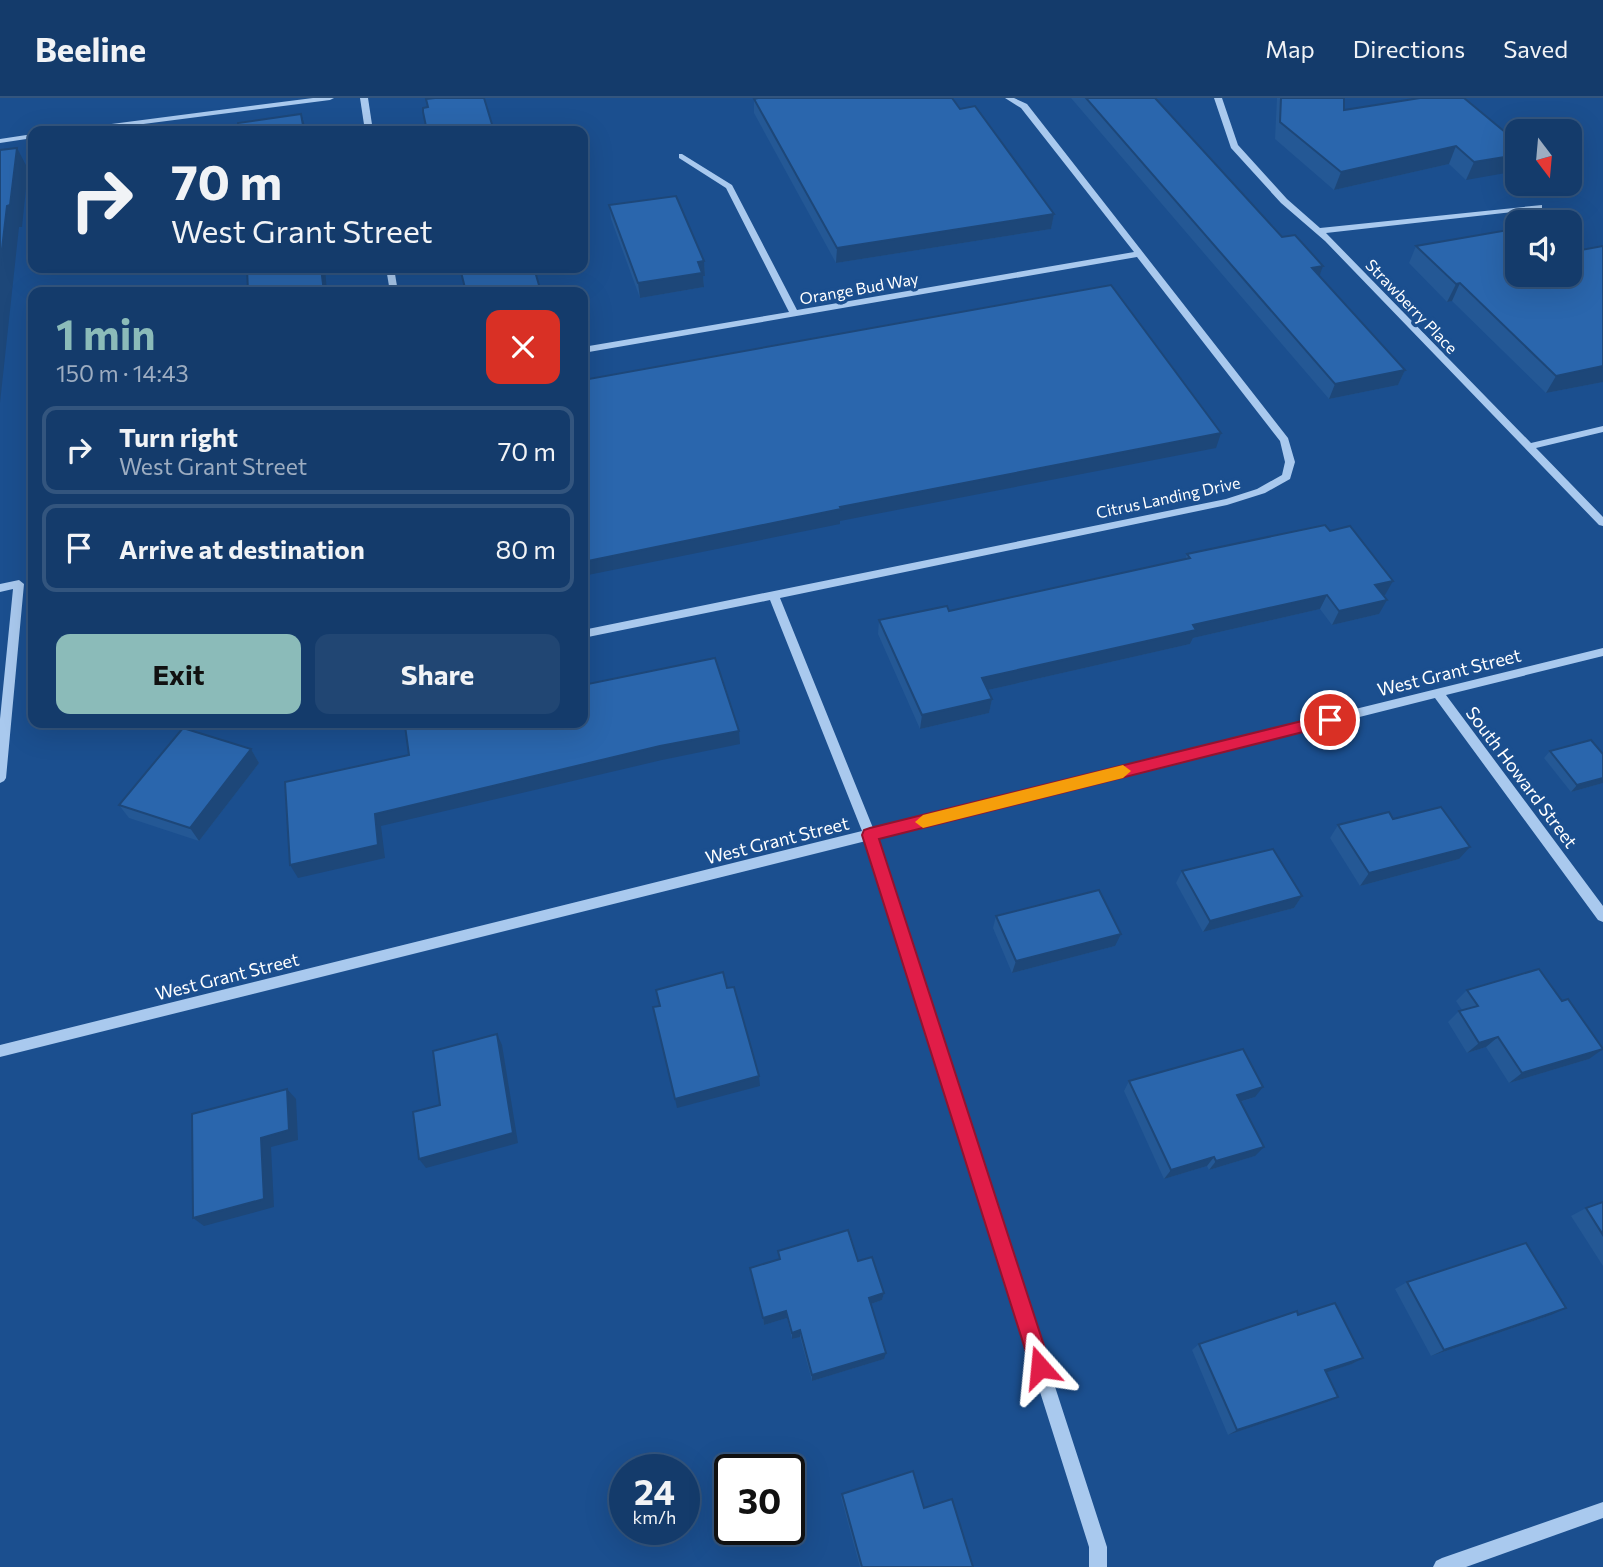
<!DOCTYPE html>
<html lang="en">
<head>
<meta charset="utf-8">
<style>
	:root { --surface:#143b6b; --page:#214673; --text:#f1f3f6; --muted:#9dadc1; --line:#33557e; --accent:#8bbbb9 }
	body { margin:0; font-family:Commissioner,sans-serif; background:var(--page); color:var(--text); height:100vh; display:flex; flex-direction:column; font-size:26px; white-space:nowrap }
	* { box-sizing:border-box; margin:0 }
	p { font-size:23px; color:var(--muted) }
	.icon { flex:none; width:38px; height:38px; fill:none; stroke:currentColor; stroke-width:2; stroke-linecap:round; stroke-linejoin:round }
	.map { position:relative; flex:1; overflow:hidden }
	.details { position:absolute; left:28px; top:189px; width:560px; height:441px; display:flex; flex-direction:column; background:var(--surface); border-radius:14px; box-shadow:0 7px 28px #0002,0 0 0 2px var(--line) }
	.details>* { flex:none }
	.hud { position:absolute; left:28px; top:28px; width:560px; height:147px; border-radius:14px; box-shadow:0 7px 28px #0002,0 0 0 2px var(--line); background:#143b6b; color:var(--text); overflow:hidden }
	.needle { width:46px; rotate:164deg }
	.buttons { position:absolute; left:1505px; top:21px; display:grid; gap:14px }
	.buttons a { display:grid; place-items:center; width:77px; height:77px; border-radius:14px; background:var(--surface); box-shadow:0 7px 28px #0002,0 0 0 2px var(--line); font-size:35px }
	.speed { position:absolute; left:609px; top:1356px; display:flex; gap:14px; font-size:35px; font-weight:700; text-align:center }
	.speed>* { display:grid; place-content:center; width:91px; height:91px; border-radius:50%; background:var(--surface); box-shadow:0 7px 28px #0002,0 0 0 2px var(--line); line-height:1 }
	.speed small { font-size:18px; font-weight:400 }
	.speed .limit { border:4px solid #111; border-radius:10px; background:#fff; color:#111 }
	.pin { position:absolute; display:grid; place-items:center; width:60px; height:60px; color:#fff; margin:-30px; border:4px solid #fff; border-radius:50%; box-shadow:0 2px 7px #0007 }
	.me { position:absolute; width:77px; margin:-38px; rotate:342deg; stroke-linejoin:round; filter:drop-shadow(0 0 5px #0008) }
	.turn { display:flex; align-items:center; gap:24px; height:147px; padding:0 28px; font-size:32px }
	.turn .icon { width:91px; height:91px; stroke-width:2.5 }
	.turn b { display:block; font-size:49px; line-height:60px }
	.round { display:grid; place-items:center; flex:none; width:74px; height:74px; border-radius:14px; background:var(--page) }
	.summary { display:flex; align-items:center; justify-content:space-between; height:119px; padding:0 28px }
	h1 { font-size:42px; font-weight:700; line-height:52px; color:var(--accent) }
	.primary-button { display:flex; gap:14px; margin-top:auto; padding:14px 28px }
	.primary-button a { flex:1; height:80px; border-radius:14px; background:var(--accent); color:#111; font-size:28px; font-weight:700; line-height:80px; text-align:center }
	.primary-button a+a { background:var(--page); color:var(--text) }
	ul { padding:0; list-style:none }
	li { display:flex; align-items:center; gap:21px; height:88px; margin:0 14px 10px; padding:0 14px; border:4px solid var(--line); border-radius:14px }
	li div { flex:1 }
	li b { display:block; font-size:26px }
	li em { font-style:normal }
	header { display:flex; align-items:center; gap:42px; box-sizing:border-box; height:98px; padding:0 35px; background:var(--surface); border-bottom:2px solid var(--line) }
	header strong { font-size:33px }
	nav { display:flex; gap:38px; margin-inline-start:auto; font-size:24px }
	.map>svg:first-child { display:block }
	.lines { fill:none; stroke-linecap:round; stroke-linejoin:round }
	.minor { fill:#a9c9ee; fill-rule:evenodd }
	.wall { fill:#245895 }
	.shaded-wall { fill:#1d4779 }
	.building { fill:#2a66ad; stroke:#1d4779; stroke-width:2 }
	.route { fill:#e11d48; stroke:#92132f; stroke-width:2 }
	.slow { fill:#f59e0b }
	.labels { text-anchor:middle; dominant-baseline:central; stroke-width:7; stroke-linejoin:round; paint-order:stroke }
	.far-street-label { font-size:16px; fill:#fff; stroke:#1b4f8f }
	.street-label { font-size:18px; fill:#fff; stroke:#1b4f8f }
</style>
</head>
<body>
<header>
<strong>Beeline</strong>
<nav><a>Map</a><a>Directions</a><a>Saved</a></nav>
</header>
<div class="map">
<svg width="1603" height="1469" viewBox="0 0 1603 1469">
	<rect width="100%" height="100%" fill="#1b4f8f"/>
	<g class="lines">
		<g class="minor">
			<polygon points="313,0 334,0 330,2 89,33 69,33 73,31"/>
			<polygon points="360,0 368,0 373,33 365,33"/>
			<polygon points="1005,0 1014,0 1027,6 1288,340 1295,364 1290,381 1265,395 1227,407 780,500 873,730 1603,550 1603,558 1446,597 1603,808 1603,824 1598,822 1435,600 877,740 1107,1449 1107,1469 1089,1469 1089,1449 866,743 0,959 0,947 862,733 770,502 583,540 583,532 1226,401 1257,391 1282,377 1285,364 1280,343 1137,159 583,255 583,249 789,214 726,90 679,60 679,56 682,56 732,87 797,212 1134,154 1021,10"/>
			<polygon points="1214,0 1222,0 1238,47 1287,101 1320,130 1542,107 1542,111 1539,111 1326,135 1531,345 1603,328 1603,334 1536,350 1603,419 1603,428 1599,427 1325,143 1281,105 1231,50"/>
			<polygon points="33,36 33,40 0,45 0,41"/>
			<polygon points="386,170 394,170 398,194 390,194"/>
			<polygon points="19,482 24,486 6,680 4,683 0,685 0,621 13,491 0,494 0,486"/>
			<polygon points="1603,1404 1603,1420 1466,1469 1433,1469 1436,1463 1442,1460"/>
		</g>
	</g>
	<g class="wall">
		<polygon points="1071,0 1155,0 1282,139 1323,168 1319,178 1405,272 1398,287 1329,301"/>
		<polygon points="1277,0 1344,0 1344,12 1517,44 1466,82 1449,66 1334,92 1275,41"/>
		<polygon points="754,1 960,11 1054,116 1051,131 836,165 754,15"/>
		<polygon points="609,107 704,163 705,178 703,178 704,189 640,200 611,121"/>
		<polygon points="1416,148 1517,177 1603,148 1603,284 1546,295 1452,203 1447,204 1409,165"/>
		<polygon points="1187,456 1385,497 1383,498 1379,516 1332,527 1320,511 1193,540 1190,546 988,592 992,601 989,615 920,631 878,536 879,522 949,513 1185,462"/>
		<polygon points="251,651 259,665 199,743 129,720 119,707"/>
		<polygon points="1550,653 1603,656 1603,685 1571,694 1544,660"/>
		<polygon points="1393,721 1459,761 1360,788 1330,740 1338,727"/>
		<polygon points="1182,773 1302,798 1294,810 1203,834 1176,785"/>
		<polygon points="996,818 1115,848 1012,875 993,830"/>
		<polygon points="1467,892 1589,961 1509,985 1486,949 1467,955 1448,924 1459,913 1462,912 1456,903"/>
		<polygon points="1129,983 1255,999 1240,1004 1255,1058 1209,1072 1207,1068 1164,1081 1124,993"/>
		<polygon points="1603,1104 1603,1168 1571,1118 1586,1110"/>
		<polygon points="778,1153 858,1163 884,1195 882,1202 871,1206 884,1261 812,1283 800,1239 792,1241 787,1220 764,1227 750,1170 779,1161"/>
		<polygon points="1407,1184 1551,1217 1431,1258 1395,1191"/>
		<polygon points="1298,1217 1363,1260 1352,1266 1326,1274 1338,1299 1327,1304 1228,1337 1192,1252 1199,1246"/>
		<polygon points="842,1396 924,1410 973,1469 860,1469 841,1399"/>
	</g>
	<g class="shaded-wall">
		<polygon points="301,16 306,31 306,33 304,33"/>
		<polygon points="1456,48 1449,66 1334,92 1341,74"/>
		<polygon points="17,50 28,71 22,129 19,129 0,305 0,168 7,108"/>
		<polygon points="1517,57 1517,73 1466,82 1474,64"/>
		<polygon points="1054,116 1051,131 836,165 837,150"/>
		<polygon points="704,163 705,178 703,178 704,189 640,200 638,185 698,164"/>
		<polygon points="1323,168 1318,182 1312,170"/>
		<polygon points="321,170 325,170 327,194 324,194"/>
		<polygon points="1460,185 1452,203 1447,204 1456,186"/>
		<polygon points="1603,268 1603,284 1546,295 1556,278"/>
		<polygon points="1405,272 1398,287 1329,301 1335,286"/>
		<polygon points="1221,335 1216,350 840,423 840,426 583,478 583,464 840,409"/>
		<polygon points="1393,483 1385,497 1368,501 1375,487"/>
		<polygon points="1327,497 1320,511 1193,540 1190,546 979,594 982,580 1193,527"/>
		<polygon points="1387,502 1379,516 1332,527 1339,513"/>
		<polygon points="992,601 989,615 920,631 922,617"/>
		<polygon points="739,633 740,646 662,662 381,728 385,760 298,780 290,767 375,716 660,648"/>
		<polygon points="251,651 259,665 199,743 190,730"/>
		<polygon points="1603,680 1603,685 1571,694 1577,687"/>
		<polygon points="1470,749 1459,761 1360,788 1369,775"/>
		<polygon points="1302,798 1294,810 1203,834 1210,823"/>
		<polygon points="1121,836 1115,848 1012,875 1016,863"/>
		<polygon points="497,936 502,947 518,1045 426,1070 419,1061"/>
		<polygon points="1498,939 1486,949 1467,955 1479,945"/>
		<polygon points="1603,951 1589,961 1509,985 1522,975"/>
		<polygon points="759,978 760,988 677,1010 675,1001"/>
		<polygon points="1263,989 1255,999 1229,1007 1237,997"/>
		<polygon points="287,991 296,1001 298,1042 271,1049 274,1109 204,1128 193,1120 261,1040"/>
		<polygon points="1264,1049 1255,1058 1209,1072 1216,1063"/>
		<polygon points="1214,1059 1207,1068 1164,1081 1171,1072"/>
		<polygon points="884,1195 882,1202 868,1207 869,1200"/>
		<polygon points="1566,1210 1551,1217 1431,1258 1444,1252"/>
		<polygon points="786,1213 787,1220 764,1227 763,1220"/>
		<polygon points="800,1232 800,1239 792,1241 792,1235"/>
		<polygon points="886,1255 884,1261 812,1283 812,1277"/>
		<polygon points="1363,1260 1352,1266 1315,1278 1325,1272"/>
		<polygon points="1338,1299 1327,1304 1228,1337 1237,1332"/>
	</g>
	<g class="building">
		<polygon points="435,0 484,0 494,33 427,33 423,14 423,10 428,9 426,1"/>
		<polygon points="758,0 952,0 960,11 975,8 1054,116 837,150 754,1"/>
		<polygon points="1086,0 1155,0 1282,139 1295,137 1323,168 1312,170 1405,272 1335,286"/>
		<polygon points="1281,0 1344,0 1344,12 1420,0 1464,0 1517,44 1517,57 1474,64 1456,48 1341,74 1280,24"/>
		<polygon points="301,16 304,33 238,33 238,25"/>
		<polygon points="17,50 10,107 7,108 0,168 0,52"/>
		<polygon points="676,98 704,163 698,164 702,175 638,185 609,107"/>
		<polygon points="1508,132 1517,139 1517,177 1570,177 1570,154 1603,148 1603,268 1556,278 1460,185 1456,186 1416,148"/>
		<polygon points="247,170 321,170 324,194 248,194"/>
		<polygon points="460,170 534,170 541,194 466,194"/>
		<polygon points="1111,187 1221,335 840,409 841,411 583,464 583,282"/>
		<polygon points="1325,427 1330,433 1350,428 1393,483 1375,487 1387,502 1339,513 1327,497 1193,527 1196,532 982,580 992,601 922,617 879,522 947,508 949,513 1190,460 1187,456"/>
		<polygon points="715,560 739,633 660,648 375,716 378,747 290,767 285,684 409,657 405,628 422,625 583,625 583,587"/>
		<polygon points="183,630 251,651 190,730 119,707"/>
		<polygon points="1591,642 1603,656 1603,680 1577,687 1550,653"/>
		<polygon points="1441,709 1470,749 1369,775 1338,727 1389,714 1393,721"/>
		<polygon points="1273,751 1302,798 1210,823 1182,773"/>
		<polygon points="1099,792 1121,836 1016,863 996,818"/>
		<polygon points="1539,871 1562,903 1568,901 1603,951 1522,975 1498,939 1479,945 1459,913 1478,908 1467,892"/>
		<polygon points="723,874 727,890 734,889 759,978 675,1001 653,909 660,908 656,892"/>
		<polygon points="497,936 513,1035 419,1061 413,1014 440,1007 433,953"/>
		<polygon points="1243,951 1263,989 1237,997 1264,1049 1216,1063 1214,1059 1171,1072 1129,983"/>
		<polygon points="287,991 289,1032 261,1040 264,1101 193,1120 192,1016"/>
		<polygon points="1603,1104 1603,1137 1586,1110"/>
		<polygon points="848,1132 858,1163 872,1159 884,1195 869,1200 886,1255 812,1277 800,1232 792,1235 786,1213 763,1220 750,1170 780,1161 778,1153"/>
		<polygon points="1526,1145 1566,1210 1444,1252 1407,1184"/>
		<polygon points="1335,1205 1363,1260 1325,1272 1338,1299 1237,1332 1199,1246 1297,1213 1298,1217"/>
		<polygon points="913,1373 924,1410 952,1401 973,1469 862,1469 842,1396"/>
	</g>
	<polygon class="route" points="1330,616 1337,622 1335,626 879,741 1051,1269 1048,1276 1040,1279 1033,1276 862,737 864,732 870,730"/>
	<polygon class="slow" points="1123,667 1131,673 1123,680 923,730 915,724 923,717"/>
	<g class="labels">
		<g class="far-street-label">
			<text transform="translate(859 190) rotate(-10)">Orange Bud Way</text>
			<text transform="translate(1412 208) rotate(46)">Strawberry Place</text>
			<text transform="translate(1168 399) rotate(-12)">Citrus Landing Drive</text>
		</g>
		<g class="street-label">
			<text transform="translate(1449 574) rotate(-14)">West Grant Street</text>
			<text transform="translate(1522 679) rotate(53)">South Howard Street</text>
			<text transform="translate(777 742) rotate(-14)">West Grant Street</text>
			<text transform="translate(227 878) rotate(-14)">West Grant Street</text>
		</g>
	</g>
</svg>
<div class="buttons">
<a><svg class="needle" viewBox="-14 -14 28 28"><path d="M0-13l5 13h-10z" fill="#e53935"/><path d="M0 13l5-13h-10z" fill="#9dadc1"/></svg></a>
<a><svg class="icon" aria-label="sound" viewBox="0 0 24 24"><path d="M4 9h4l5-4v14l-5-4H4zM17 9q2 3 0 6"/></svg></a>
</div>
<div class="speed"><div>24<small>km/h</small></div><div class="limit">30</div></div>
<div class="pin" style="left:1330px;top:622px;background:#d93025"><svg class="icon" aria-label="arrive" viewBox="0 0 24 24"><path d="M6 21V4h12l-3 4 3 4H6"/></svg></div>
<svg class="me" style="left:1040px;top:1269px" viewBox="-20 -20 40 40"><path d="M0-17L14 15 0 8-14 15z" fill="#e11d48" stroke="#fff" stroke-width="4"/></svg>
<div class="hud">
<div class="turn"><svg class="icon" aria-label="right" viewBox="0 0 24 24"><path d="M7 20v-9h11M14 6l5 5-5 5"/></svg><div><b>70 m</b>West Grant Street</div></div>
</div>
<section class="details">
<div class="summary"><div><h1>1 min</h1><p>150 m · 14:43</p></div><a class="round" style="background:#d93025;color:#fff"><svg class="icon" aria-label="close" viewBox="0 0 24 24"><path d="M6 6l12 12M18 6L6 18"/></svg></a></div>
<ul>
<li><svg class="icon" aria-label="right" viewBox="0 0 24 24"><path d="M7 20v-9h11M14 6l5 5-5 5"/></svg><div><b>Turn right</b><p>West Grant Street</p></div><em>70 m</em></li>
<li><svg class="icon" aria-label="arrive" viewBox="0 0 24 24"><path d="M6 21V4h12l-3 4 3 4H6"/></svg><div><b>Arrive at destination</b></div><em>80 m</em></li>
</ul>
<div class="primary-button"><a>Exit</a><a>Share</a></div>
</section>
</div>
</body>
</html>
